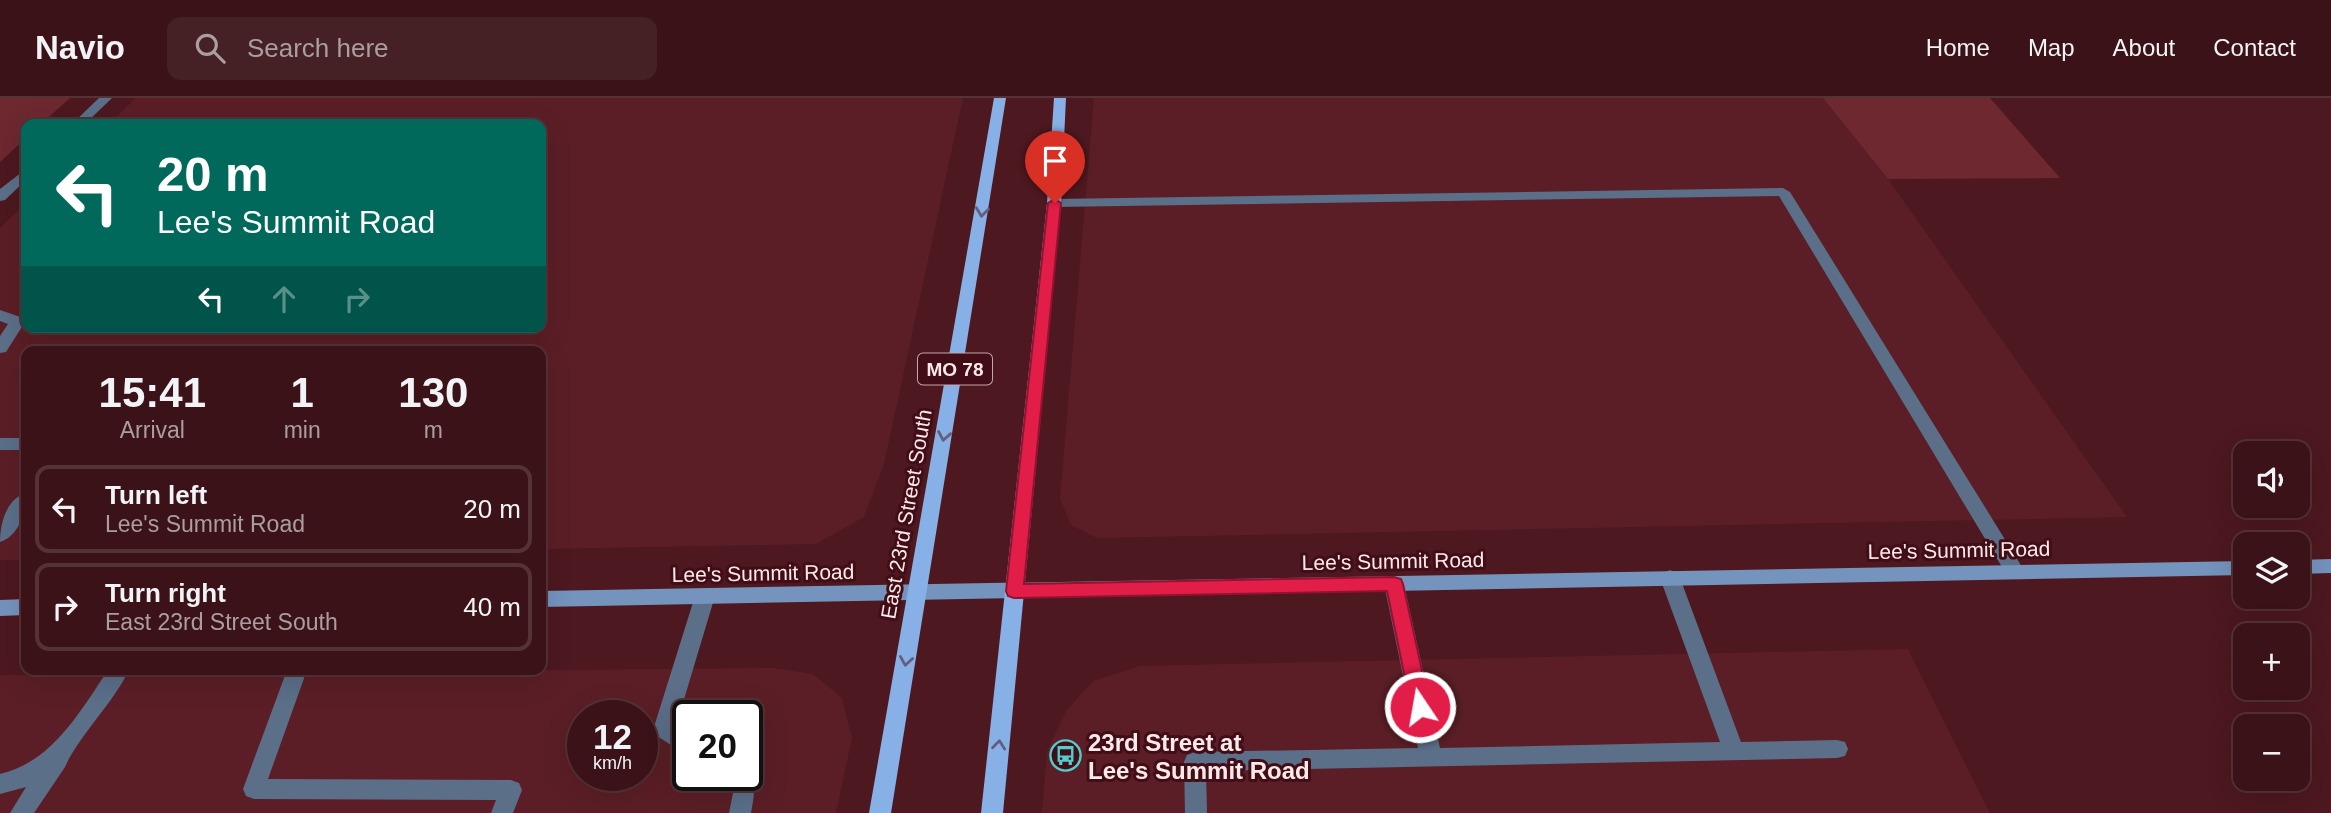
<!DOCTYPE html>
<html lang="en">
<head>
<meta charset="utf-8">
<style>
	:root { --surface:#3a1217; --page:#452024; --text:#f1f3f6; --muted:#ab9ea1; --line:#543236 }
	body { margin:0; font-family:Arial,sans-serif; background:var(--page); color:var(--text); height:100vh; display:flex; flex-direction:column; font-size:26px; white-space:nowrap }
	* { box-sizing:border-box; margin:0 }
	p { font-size:23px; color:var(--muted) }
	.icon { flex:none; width:38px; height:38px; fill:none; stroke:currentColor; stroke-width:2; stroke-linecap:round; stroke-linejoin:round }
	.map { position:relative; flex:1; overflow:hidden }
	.sheet { position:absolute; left:21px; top:248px; width:525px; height:329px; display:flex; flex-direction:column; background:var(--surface); border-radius:14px; box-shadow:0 7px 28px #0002,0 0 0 2px var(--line) }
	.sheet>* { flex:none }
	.top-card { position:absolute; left:21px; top:21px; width:525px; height:214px; border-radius:14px; box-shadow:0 7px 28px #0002,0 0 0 2px var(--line); background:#00695c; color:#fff; overflow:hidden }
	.tools { position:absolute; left:2233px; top:343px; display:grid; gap:14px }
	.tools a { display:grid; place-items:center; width:77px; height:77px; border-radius:14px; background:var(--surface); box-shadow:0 7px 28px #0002,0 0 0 2px var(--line); font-size:35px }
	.speed { position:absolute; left:567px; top:602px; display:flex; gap:14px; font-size:35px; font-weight:700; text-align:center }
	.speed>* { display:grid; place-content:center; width:91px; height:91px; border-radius:50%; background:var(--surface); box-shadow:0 7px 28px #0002,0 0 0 2px var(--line); line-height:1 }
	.speed small { font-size:18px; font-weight:400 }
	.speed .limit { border:4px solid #111; border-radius:10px; background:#fff; color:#111 }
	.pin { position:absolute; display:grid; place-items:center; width:60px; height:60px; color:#fff; margin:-72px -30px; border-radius:50% 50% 50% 0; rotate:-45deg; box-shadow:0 0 7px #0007 }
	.pin .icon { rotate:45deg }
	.me { position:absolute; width:77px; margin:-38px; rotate:348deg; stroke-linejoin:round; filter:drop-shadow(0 0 5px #0008) }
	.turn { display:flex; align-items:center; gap:24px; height:147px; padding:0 21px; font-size:32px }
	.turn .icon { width:91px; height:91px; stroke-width:2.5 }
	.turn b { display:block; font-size:49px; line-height:60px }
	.lanes { display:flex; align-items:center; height:66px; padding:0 21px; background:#0003; justify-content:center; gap:35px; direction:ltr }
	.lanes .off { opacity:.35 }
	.eta { display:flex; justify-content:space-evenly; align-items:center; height:119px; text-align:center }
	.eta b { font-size:42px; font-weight:700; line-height:49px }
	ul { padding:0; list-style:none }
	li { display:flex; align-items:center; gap:21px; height:88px; margin:0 14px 10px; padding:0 7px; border:4px solid var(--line); border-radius:14px }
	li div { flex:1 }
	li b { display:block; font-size:26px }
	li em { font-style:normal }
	header { display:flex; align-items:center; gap:42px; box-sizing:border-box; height:98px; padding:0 35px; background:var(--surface); border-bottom:2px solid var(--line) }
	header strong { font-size:33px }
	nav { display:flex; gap:38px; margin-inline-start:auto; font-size:24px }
	.search { width:490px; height:63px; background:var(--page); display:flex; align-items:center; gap:18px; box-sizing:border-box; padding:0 24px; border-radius:14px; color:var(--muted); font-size:26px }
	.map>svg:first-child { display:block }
	.built { fill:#5b1e26; fill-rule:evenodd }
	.green { fill:#6d2830 }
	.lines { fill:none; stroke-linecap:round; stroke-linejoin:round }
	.service { fill:#5b6f89; fill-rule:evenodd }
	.secondary { fill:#7493bd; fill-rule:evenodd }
	.primary { fill:#86b0e6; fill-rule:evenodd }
	.oneway { stroke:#645e7e }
	.route { fill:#e11d48; stroke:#92132f; stroke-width:2 }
	.labels { text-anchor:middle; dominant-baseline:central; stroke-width:6; stroke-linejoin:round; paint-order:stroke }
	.shield { fill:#410d16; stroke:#c5a7aa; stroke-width:2 }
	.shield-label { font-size:19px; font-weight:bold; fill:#fee9e9 }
	.street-label { font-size:21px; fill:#fee9e9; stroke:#410d16 }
	.near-poi-label { font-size:24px; font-weight:bold; fill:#fee9e9; stroke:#410d16; text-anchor:start }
</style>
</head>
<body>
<header>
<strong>Navio</strong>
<div class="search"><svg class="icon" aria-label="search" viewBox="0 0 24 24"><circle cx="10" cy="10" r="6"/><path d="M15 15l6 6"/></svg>Search here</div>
<nav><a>Home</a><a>Map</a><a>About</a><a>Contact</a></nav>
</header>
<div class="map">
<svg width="2331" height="715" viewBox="0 0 2331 715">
	<rect width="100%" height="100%" fill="#4d181f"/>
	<g class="built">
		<polygon points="136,0 963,0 884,366 864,419 816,446 541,451 541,254 26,254 26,462 0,462 0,130 26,105 26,229 541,229 541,26 109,26"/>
		<polygon points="1094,0 1823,0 1888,81 2127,419 1097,440 1071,427 1060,401"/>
		<polygon points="1908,551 1990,715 1042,715 1047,653 1066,613 1093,583 1140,568"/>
		<path d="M774,570L813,576L842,600L852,640L836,715H0V577ZM583,618H642V677H583ZM688,618H747V677H688Z"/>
	</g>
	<g class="green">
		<polygon points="0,0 70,0 41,26 26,26 26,40 0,64"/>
		<polygon points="1823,0 1990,0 2060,80 1888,81"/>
	</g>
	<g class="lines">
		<g class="service">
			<polygon points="99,0 112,0 85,26 72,26"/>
			<polygon points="26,71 26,82 5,102 0,103 0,91"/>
			<polygon points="1783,90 1790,94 2022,469 2025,474 2022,479 2015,481 2008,479 1779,98 1054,109 1047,105 1054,101"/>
			<polygon points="0,212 23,220 25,224 6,254 0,255 0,238 8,226 0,223"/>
			<rect x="0" y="340" width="26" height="12"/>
			<path d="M26,395C27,413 19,438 0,444C0,426 6,401 26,395Z"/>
			<polygon points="1670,472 1677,475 1680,480 1741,644 1837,642 1845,644 1848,651 1845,658 1837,660 1206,673 1207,715 1185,715 1184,664 1187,657 1195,654 1418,650 1384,486 1387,481 1394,478 1401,481 1404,486 1440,650 1720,644 1660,480 1663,475"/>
			<polygon points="705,490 712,493 715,498 676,628 688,637 688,658 657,638 653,632 695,498 698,493"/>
			<path d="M108,572H129C112,607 80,636 65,669L34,715H10L26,689L0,696V676C52,664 80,614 108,572Z"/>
			<polygon points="287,572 307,572 268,681 511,682 519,685 522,692 513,715 491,715 496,702 254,701 246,698 243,691"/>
			<path d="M715,677C752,677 759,676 751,715H729L733,695L718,684Z"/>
		</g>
		<g class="secondary">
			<polygon points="2331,461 2331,475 2298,476 2298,462"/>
			<polygon points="2245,463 2245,477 541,509 541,493"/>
			<polygon points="26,501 26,517 0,518 0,502"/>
		</g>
		<g class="primary">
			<polygon points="994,0 1006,0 891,715 869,715"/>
			<polygon points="1054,0 1066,0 1061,105 1003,715 981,715 1047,105"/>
		</g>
	</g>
	<defs><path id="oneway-chevron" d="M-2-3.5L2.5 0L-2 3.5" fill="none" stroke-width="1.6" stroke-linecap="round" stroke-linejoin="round" transform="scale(1.75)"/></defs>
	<g class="oneway">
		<use href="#oneway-chevron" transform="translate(982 114) rotate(97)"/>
		<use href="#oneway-chevron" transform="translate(944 338) rotate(100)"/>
		<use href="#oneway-chevron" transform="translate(906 563) rotate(99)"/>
		<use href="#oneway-chevron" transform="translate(999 647) rotate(-84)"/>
	</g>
	<polygon class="route" points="1055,101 1061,105 1024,486 1394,479 1401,481 1403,486 1430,609 1427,615 1420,617 1414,615 1411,609 1387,493 1014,500 1008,498 1006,493 1048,105"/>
	<defs>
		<symbol id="bus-ring" viewBox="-11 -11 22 22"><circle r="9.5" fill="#410d16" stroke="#52cdcd" stroke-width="1.5"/><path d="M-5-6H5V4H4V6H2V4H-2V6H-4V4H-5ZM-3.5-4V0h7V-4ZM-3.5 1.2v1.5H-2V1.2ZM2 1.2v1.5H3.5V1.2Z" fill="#52cdcd"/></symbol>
	</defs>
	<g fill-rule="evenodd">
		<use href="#bus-ring" x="1048" y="640" width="35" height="35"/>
	</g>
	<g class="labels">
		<rect class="shield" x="918" y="255.5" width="74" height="31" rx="5"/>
		<g class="shield-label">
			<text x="955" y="271">MO 78</text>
		</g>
		<g class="street-label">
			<text transform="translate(906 416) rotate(-80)">East 23rd Street South</text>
			<text transform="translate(1959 452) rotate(-1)">Lee's Summit Road</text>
			<text transform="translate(1393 463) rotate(-1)">Lee's Summit Road</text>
			<text transform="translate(763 475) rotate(-1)">Lee's Summit Road</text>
		</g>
		<g class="near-poi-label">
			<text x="1088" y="644">23rd Street at<tspan x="1088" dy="28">Lee's Summit Road</tspan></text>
		</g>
	</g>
</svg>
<div class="tools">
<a><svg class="icon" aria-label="sound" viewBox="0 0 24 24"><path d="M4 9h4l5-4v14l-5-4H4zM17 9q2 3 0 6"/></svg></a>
<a><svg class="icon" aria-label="layers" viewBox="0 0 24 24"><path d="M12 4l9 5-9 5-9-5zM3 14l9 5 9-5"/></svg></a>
<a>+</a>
<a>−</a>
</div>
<div class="speed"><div>12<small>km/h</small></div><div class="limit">20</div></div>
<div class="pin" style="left:1055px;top:105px;background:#d93025"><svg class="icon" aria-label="arrive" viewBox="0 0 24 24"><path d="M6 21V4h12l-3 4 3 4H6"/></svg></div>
<svg class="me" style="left:1420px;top:609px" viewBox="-20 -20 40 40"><circle r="17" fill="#e11d48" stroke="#fff" stroke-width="3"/><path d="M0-11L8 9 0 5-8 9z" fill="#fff"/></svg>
<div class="top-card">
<div class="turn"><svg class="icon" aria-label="left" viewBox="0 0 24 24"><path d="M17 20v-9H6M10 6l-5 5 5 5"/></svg><div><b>20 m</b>Lee's Summit Road</div></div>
<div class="lanes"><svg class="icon" aria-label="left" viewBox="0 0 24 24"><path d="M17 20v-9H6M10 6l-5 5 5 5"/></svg><svg class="icon off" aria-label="ahead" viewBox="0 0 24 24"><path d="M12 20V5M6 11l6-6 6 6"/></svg><svg class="icon off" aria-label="right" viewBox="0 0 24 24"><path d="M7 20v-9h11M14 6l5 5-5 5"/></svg></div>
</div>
<section class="sheet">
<div class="eta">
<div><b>15:41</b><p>Arrival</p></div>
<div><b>1</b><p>min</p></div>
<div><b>130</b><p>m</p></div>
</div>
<ul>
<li><svg class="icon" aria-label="left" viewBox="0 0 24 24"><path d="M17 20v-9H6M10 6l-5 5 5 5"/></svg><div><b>Turn left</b><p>Lee's Summit Road</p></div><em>20 m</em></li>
<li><svg class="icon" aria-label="right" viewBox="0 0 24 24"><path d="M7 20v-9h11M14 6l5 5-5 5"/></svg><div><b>Turn right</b><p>East 23rd Street South</p></div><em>40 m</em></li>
</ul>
</section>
</div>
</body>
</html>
